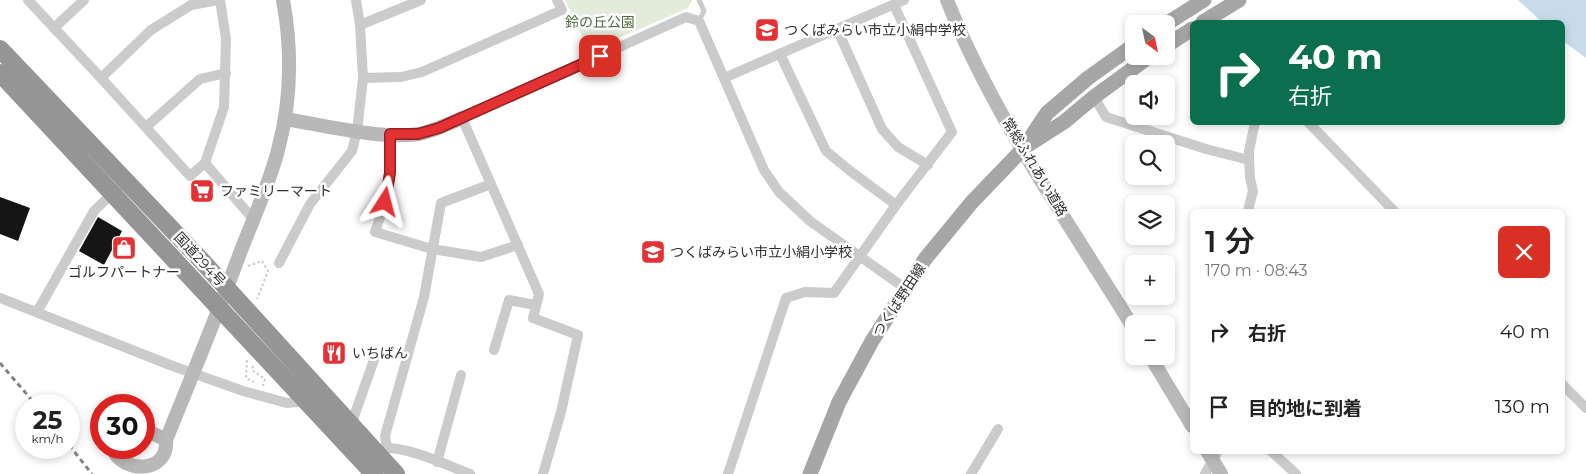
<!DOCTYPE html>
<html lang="ja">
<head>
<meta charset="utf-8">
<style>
	:root { --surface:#fff; --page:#f6f6f6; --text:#222; --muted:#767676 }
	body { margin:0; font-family:Montserrat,"Noto Sans JP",sans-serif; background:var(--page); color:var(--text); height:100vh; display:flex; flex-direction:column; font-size:19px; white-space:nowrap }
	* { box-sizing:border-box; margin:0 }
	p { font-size:16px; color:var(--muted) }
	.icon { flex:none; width:28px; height:28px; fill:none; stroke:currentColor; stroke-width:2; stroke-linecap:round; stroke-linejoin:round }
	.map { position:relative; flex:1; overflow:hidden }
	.side { position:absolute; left:1190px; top:209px; width:375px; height:245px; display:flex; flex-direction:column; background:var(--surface); border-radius:8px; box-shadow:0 2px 8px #0003 }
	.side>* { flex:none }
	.banner { position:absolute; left:1190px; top:20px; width:375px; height:105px; border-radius:8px; box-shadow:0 2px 8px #0003; background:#0b6e4f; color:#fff; overflow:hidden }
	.needle { width:32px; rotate:147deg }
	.fabs { position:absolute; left:1125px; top:15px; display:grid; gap:10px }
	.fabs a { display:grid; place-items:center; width:50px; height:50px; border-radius:8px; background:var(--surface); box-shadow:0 2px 8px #0003; font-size:25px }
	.speed { position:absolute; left:15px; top:394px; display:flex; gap:10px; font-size:25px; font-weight:700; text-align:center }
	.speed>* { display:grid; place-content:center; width:65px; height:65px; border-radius:50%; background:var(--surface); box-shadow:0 2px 8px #0003; line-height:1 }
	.speed small { font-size:12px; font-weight:400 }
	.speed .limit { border:8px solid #d22; background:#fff; color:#111 }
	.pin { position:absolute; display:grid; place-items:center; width:42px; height:42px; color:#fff; margin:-21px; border-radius:10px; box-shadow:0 2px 8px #0006 }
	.me { position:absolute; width:55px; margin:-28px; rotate:9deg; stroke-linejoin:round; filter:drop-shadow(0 0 4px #0008) }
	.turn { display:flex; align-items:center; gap:18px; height:105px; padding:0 15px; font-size:22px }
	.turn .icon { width:65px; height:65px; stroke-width:2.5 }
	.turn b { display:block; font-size:35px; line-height:42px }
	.round { display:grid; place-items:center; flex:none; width:52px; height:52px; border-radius:8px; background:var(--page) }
	.headline { display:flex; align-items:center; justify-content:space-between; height:85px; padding:0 15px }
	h1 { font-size:30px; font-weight:600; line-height:38px }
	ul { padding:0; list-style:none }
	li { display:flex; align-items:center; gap:15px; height:75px; padding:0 15px }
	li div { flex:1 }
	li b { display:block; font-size:19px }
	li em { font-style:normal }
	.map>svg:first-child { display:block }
	.green { fill:#e3ebdb }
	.water { fill:#c8dbeb }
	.building { fill:#151515 }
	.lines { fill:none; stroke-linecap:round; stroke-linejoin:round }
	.path { stroke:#cbcbcb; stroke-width:2; stroke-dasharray:2.5 2.5; stroke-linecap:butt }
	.lane { stroke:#cbcbcb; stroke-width:5 }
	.street { stroke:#cbcbcb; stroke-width:10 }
	.secondary { stroke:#b8b8b8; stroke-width:14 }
	.primary { stroke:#a6a6a6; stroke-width:15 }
	.highway { stroke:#959595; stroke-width:18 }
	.rail { stroke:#838383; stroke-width:3; stroke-dasharray:5 4; stroke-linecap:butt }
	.route-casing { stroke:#942022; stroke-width:12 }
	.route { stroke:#e43134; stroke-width:9 }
	.labels { text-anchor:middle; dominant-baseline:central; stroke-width:5; stroke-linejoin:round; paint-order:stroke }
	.park-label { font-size:14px; fill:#4e693c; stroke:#fff }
	.poi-label { font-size:14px; fill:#2e2e2e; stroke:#fff; text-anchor:start }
	.street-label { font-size:14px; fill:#2e2e2e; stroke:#fff }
</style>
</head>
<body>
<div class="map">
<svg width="1586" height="474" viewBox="0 0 1586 474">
	<rect width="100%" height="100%" fill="#fff"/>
	<polygon class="green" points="565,0 692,0 688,8 589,51"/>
	<polygon class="water" points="1518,0 1586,0 1586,58 1563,41 1562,22 1542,22"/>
	<g class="building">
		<polygon points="0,197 30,208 18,241 0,234"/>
		<polygon points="98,217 122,231 104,265 79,251"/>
	</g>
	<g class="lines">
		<g class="path">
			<polyline points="248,266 262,261 268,271 257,299"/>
			<polyline points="247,360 246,378 254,382"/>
			<polyline points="253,366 252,370 265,379 263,386"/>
		</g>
		<polyline class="lane" points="699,0 704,11 699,21"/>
		<g class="street">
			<polyline points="28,0 101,78 190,176 205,163 224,107 226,39 220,0"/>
			<polyline points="360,25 421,0"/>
			<polyline points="54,28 84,0"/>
			<polyline points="837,29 882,129 898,147 928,165"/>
			<polyline points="780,54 826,151 849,170 896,205"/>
			<polyline points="101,78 151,30 191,5 218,0"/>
			<polyline points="363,78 401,77 422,72 562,10 557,0"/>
			<polyline points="724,78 904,0"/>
			<polyline points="1094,97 1106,117 1206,149 1249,160 1250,178 1253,191 1248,211"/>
			<polyline points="1308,122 1394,211"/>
			<polyline points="146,127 200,79 226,73"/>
			<polyline points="390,135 390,173 385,202 375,232 432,249 481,257 518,245"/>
			<polyline points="1249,160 1249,151 1255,122"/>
			<polyline points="205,163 253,219"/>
			<polyline points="279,263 310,204 352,151 357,131 363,78 360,25 356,0"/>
			<polyline points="0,298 170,365 243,391 287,403 306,401"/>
			<polyline points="37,312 94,211 126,180"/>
			<polyline points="494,350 509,300 535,305"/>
			<polyline points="1562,384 1586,408"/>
			<polyline points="351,425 375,357"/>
			<polyline points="387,448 385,436 424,297 441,203 491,184"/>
			<path d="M382,449C403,444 449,466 470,474"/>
			<polyline points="1271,451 1296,474"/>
			<polyline points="437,462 461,375"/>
			<polyline points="543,474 561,412 578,335 533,318 539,294 462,118 686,17 699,21 764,170 779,192 810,221 906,289"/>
			<polyline points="728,474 786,298 805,292 834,293 896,205 952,132 894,5"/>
			<polyline points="971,474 998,429"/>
			<polyline points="1205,474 1218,451"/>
		</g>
		<g class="secondary">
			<path d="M947,0C992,115 1070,224 1134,329"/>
			<path d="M285,119C323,125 382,140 419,134C434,131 448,124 462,118"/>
			<polyline points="1150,356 1192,426"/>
			<polyline points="144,429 166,440"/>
			<path d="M112,448C122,474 169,474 166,440C191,378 217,316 240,253C253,219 269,185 278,150C291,102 292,49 283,0"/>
			<polyline points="1207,451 1221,474"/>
		</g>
		<g class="primary">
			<polyline points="1203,22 1239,0"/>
			<polyline points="1166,24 1204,0"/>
			<polyline points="1166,46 1192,29"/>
			<polyline points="1028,145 1064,122 1094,97 1150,56"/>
			<polyline points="810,474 839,402 872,341 925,259 972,202 1023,149 1047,113 1088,78 1134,45"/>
		</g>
		<g class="highway">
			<polyline points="0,49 202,261 396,474"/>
			<polyline points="0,73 374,474"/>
		</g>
		<g class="rail">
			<polyline points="0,363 36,405"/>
			<polyline points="69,445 92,474"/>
		</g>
	</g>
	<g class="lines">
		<defs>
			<polyline id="route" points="385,202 390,173 390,134 418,134 439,128 600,56"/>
		</defs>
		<use href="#route" class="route-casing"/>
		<use href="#route" class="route"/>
	</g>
	<defs>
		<symbol id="school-square" viewBox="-11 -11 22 22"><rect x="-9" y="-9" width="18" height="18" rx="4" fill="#e43134" stroke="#fff"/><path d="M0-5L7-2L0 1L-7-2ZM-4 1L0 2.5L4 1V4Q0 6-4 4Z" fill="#fff"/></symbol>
		<symbol id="supermarket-square" viewBox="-11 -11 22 22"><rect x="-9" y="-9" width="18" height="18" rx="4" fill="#e43134" stroke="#fff"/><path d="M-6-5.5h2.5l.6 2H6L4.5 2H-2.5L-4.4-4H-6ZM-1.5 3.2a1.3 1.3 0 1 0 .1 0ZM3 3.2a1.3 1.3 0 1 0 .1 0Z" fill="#fff"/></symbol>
		<symbol id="shop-square" viewBox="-11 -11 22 22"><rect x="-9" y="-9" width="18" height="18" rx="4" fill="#e43134" stroke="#fff"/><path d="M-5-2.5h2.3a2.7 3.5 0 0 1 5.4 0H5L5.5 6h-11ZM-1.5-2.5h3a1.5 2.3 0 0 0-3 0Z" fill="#fff"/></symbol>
		<symbol id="restaurant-square" viewBox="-11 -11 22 22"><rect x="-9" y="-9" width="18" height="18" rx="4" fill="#e43134" stroke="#fff"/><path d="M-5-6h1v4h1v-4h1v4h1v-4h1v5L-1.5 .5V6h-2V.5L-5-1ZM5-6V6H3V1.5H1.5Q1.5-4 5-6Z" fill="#fff"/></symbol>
	</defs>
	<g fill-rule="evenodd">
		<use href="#school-square" x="753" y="16" width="28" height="28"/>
		<use href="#supermarket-square" x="188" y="177" width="28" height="28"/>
		<use href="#shop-square" x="110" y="234" width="28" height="28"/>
		<use href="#school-square" x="639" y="238" width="28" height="28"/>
		<use href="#restaurant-square" x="320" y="339" width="28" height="28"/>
	</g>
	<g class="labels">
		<g class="park-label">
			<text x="600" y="22">鈴の丘公園</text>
		</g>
		<g class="poi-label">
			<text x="784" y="30">つくばみらい市立小絹中学校</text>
			<text x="220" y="191">ファミリーマート</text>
			<text x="670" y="252">つくばみらい市立小絹小学校</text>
			<text x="124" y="272" text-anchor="middle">ゴルフパートナー</text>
			<text x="352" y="353">いちばん</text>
		</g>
		<g class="street-label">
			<text transform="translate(1035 167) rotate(59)">常総ふれあい道路</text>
			<text transform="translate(200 259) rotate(47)">国道294号</text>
			<text transform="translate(899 300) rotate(-57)">つくば野田線</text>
		</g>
	</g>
</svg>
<div class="fabs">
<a><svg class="needle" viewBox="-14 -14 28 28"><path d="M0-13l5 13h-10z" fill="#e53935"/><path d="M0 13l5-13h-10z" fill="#767676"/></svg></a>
<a><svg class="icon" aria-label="sound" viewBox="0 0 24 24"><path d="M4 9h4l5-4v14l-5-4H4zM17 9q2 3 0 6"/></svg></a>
<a><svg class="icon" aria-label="search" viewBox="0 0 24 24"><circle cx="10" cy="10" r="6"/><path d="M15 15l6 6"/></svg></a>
<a><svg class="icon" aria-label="layers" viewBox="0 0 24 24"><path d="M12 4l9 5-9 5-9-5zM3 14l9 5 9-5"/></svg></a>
<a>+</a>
<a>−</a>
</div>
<div class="speed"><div>25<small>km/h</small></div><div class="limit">30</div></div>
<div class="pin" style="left:600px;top:56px;background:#d93025"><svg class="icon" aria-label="arrive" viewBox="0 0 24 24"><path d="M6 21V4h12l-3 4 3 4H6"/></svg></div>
<svg class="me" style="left:385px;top:202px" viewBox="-20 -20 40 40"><path d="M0-17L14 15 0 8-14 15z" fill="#e43134" stroke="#fff" stroke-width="4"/></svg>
<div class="banner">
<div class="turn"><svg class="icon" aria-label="right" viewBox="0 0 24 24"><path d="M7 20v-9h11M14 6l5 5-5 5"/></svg><div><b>40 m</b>右折</div></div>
</div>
<section class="side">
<div class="headline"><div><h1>1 分</h1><p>170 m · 08:43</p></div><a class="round" style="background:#d93025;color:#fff"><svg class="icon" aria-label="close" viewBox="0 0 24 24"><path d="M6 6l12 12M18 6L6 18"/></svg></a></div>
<ul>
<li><svg class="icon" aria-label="right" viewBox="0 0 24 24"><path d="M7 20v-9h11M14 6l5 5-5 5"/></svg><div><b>右折</b></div><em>40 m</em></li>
<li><svg class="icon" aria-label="arrive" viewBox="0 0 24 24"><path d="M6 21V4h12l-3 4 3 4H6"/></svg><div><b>目的地に到着</b></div><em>130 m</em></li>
</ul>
</section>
</div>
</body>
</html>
